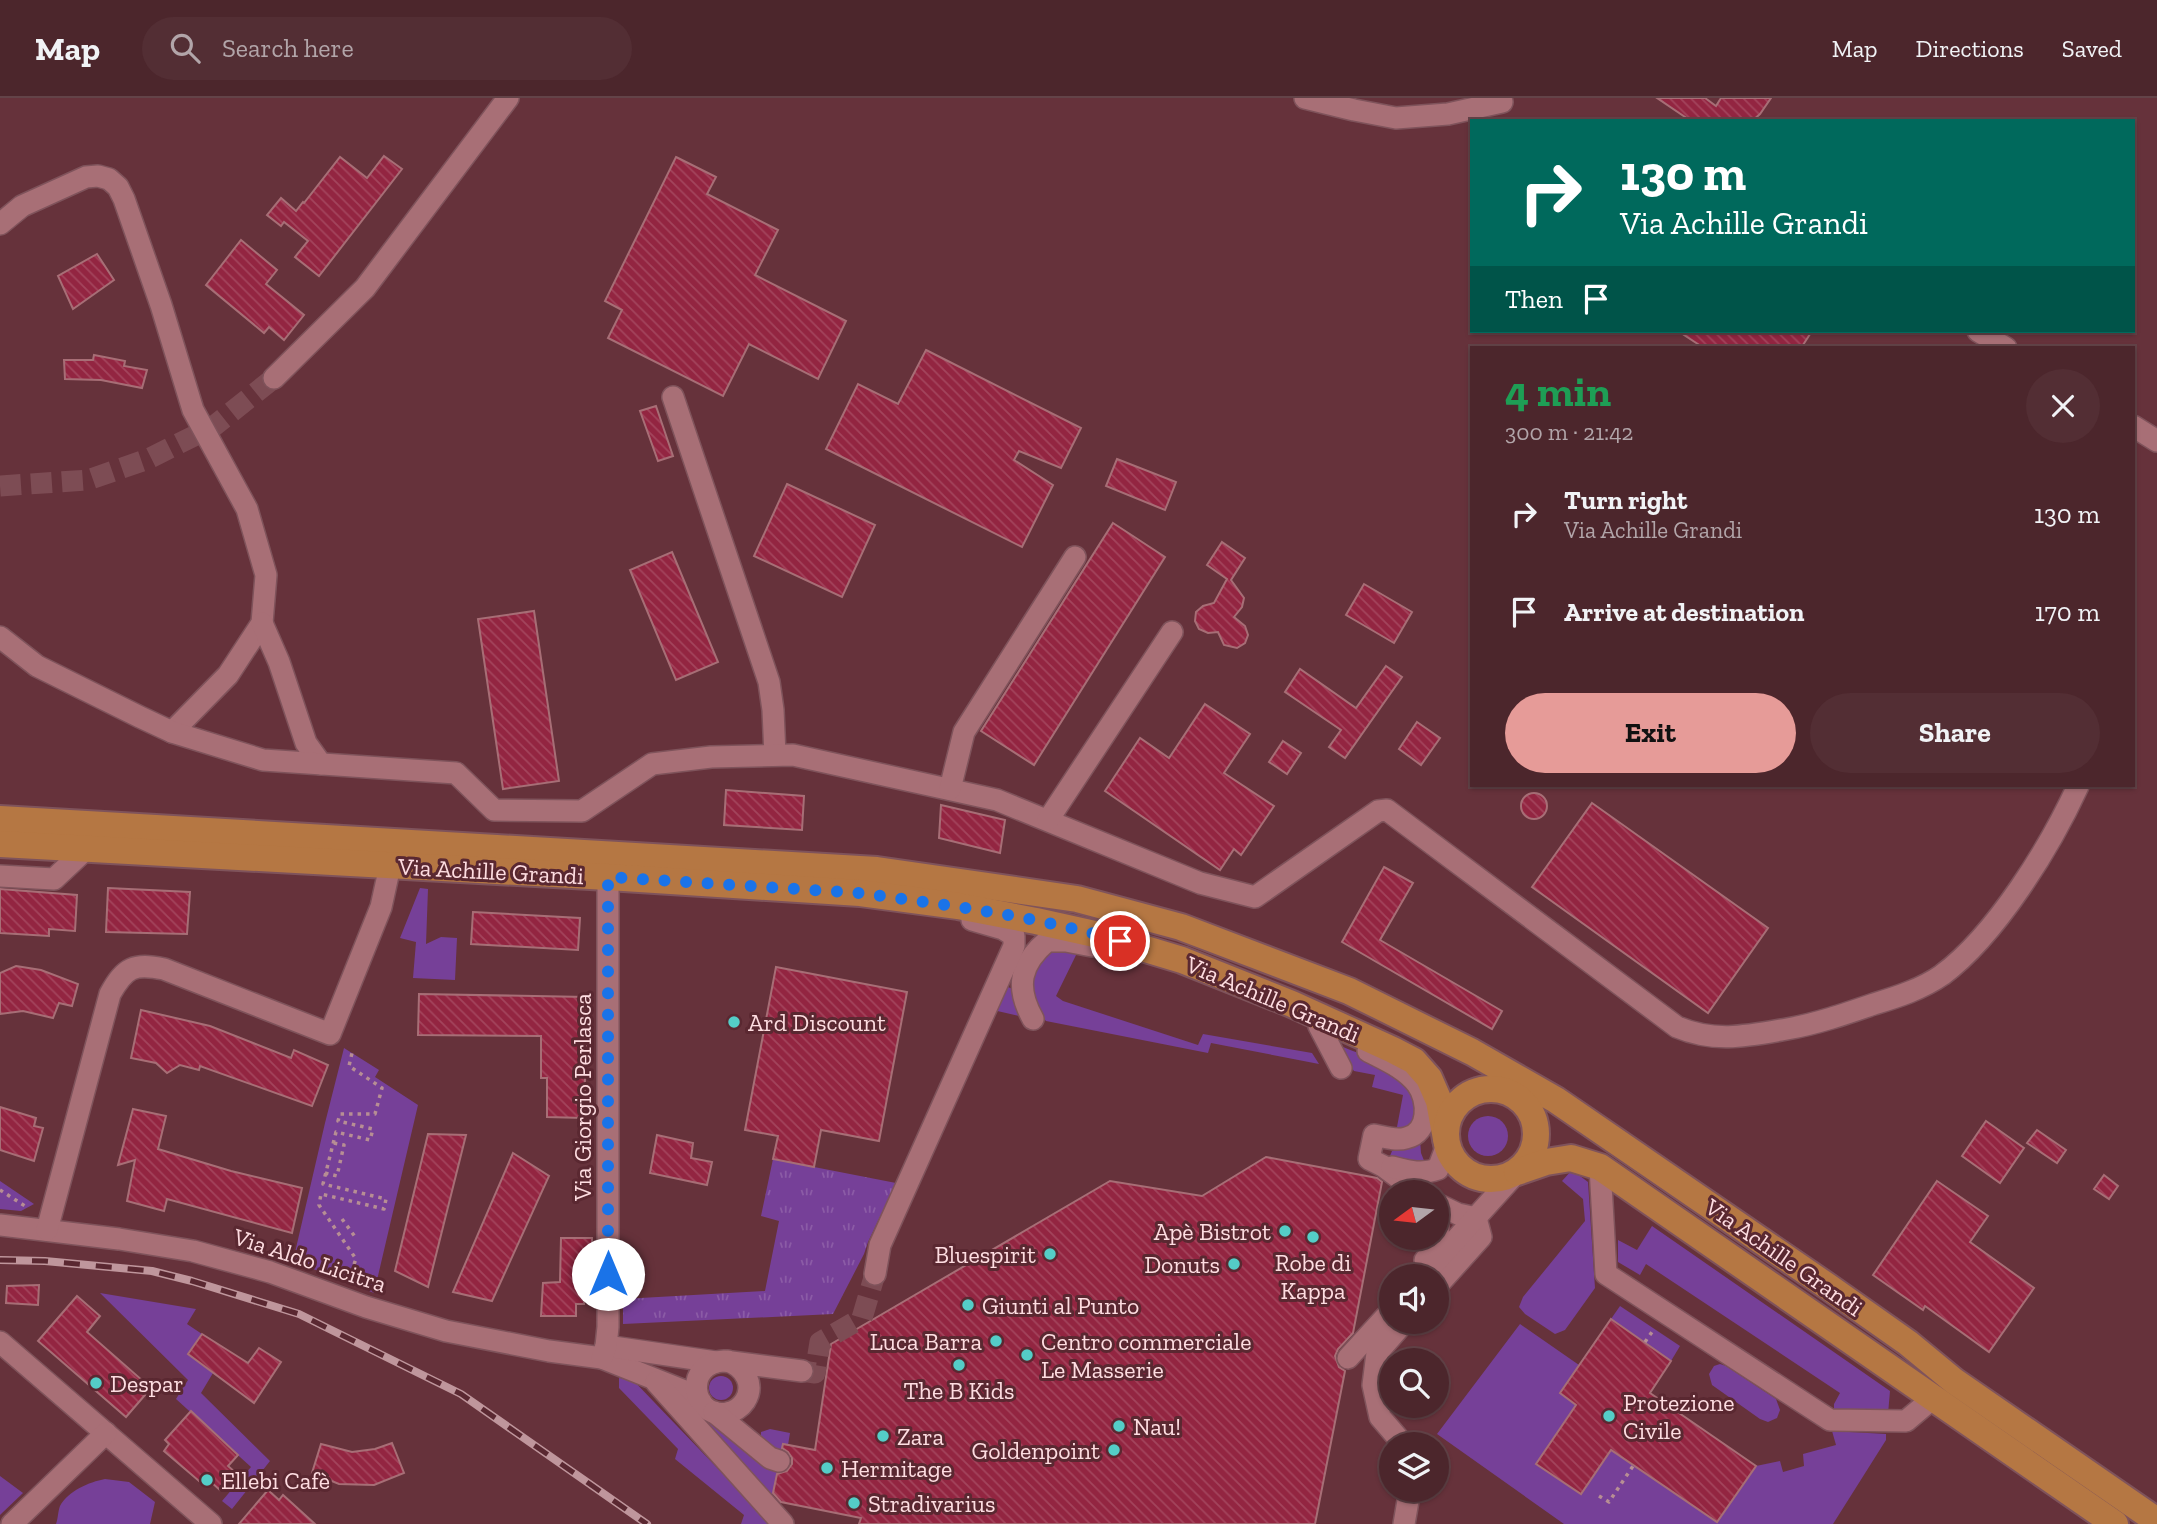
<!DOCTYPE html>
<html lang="en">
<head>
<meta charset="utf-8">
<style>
	:root { --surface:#4c262c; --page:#532e34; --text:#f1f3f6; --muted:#b2a5a9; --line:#634348; --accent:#e69b98 }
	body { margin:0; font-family:"Zilla Slab",serif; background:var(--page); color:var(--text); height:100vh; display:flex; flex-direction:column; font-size:26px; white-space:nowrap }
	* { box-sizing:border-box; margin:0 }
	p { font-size:23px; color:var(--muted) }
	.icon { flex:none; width:38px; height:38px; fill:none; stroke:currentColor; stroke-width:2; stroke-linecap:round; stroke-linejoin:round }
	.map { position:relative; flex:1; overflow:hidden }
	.side { position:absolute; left:1470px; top:248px; width:665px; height:441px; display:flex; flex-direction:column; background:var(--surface); border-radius:0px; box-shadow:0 2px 5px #0004,0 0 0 2px var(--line) }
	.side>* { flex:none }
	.banner { position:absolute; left:1470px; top:21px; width:665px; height:214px; border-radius:0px; box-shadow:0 2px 5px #0004,0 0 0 2px var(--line); background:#00695c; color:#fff; overflow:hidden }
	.needle { width:46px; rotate:255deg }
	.buttons { position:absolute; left:1379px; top:1082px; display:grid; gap:14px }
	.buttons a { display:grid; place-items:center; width:70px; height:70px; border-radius:50%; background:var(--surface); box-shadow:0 2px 5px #0004,0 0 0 2px var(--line); font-size:35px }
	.pin { position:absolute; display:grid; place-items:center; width:60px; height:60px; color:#fff; margin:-30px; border:4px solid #fff; border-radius:50%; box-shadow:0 2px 7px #0007 }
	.me { position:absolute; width:77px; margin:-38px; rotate:0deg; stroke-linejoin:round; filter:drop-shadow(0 0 5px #0008) }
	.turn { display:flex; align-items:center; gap:24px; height:147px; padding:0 35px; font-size:32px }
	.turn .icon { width:91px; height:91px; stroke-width:2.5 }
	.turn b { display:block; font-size:49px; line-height:60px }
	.then { display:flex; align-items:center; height:66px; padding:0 35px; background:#0003; gap:14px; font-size:26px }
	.round { display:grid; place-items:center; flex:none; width:74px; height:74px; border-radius:37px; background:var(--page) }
	.headline { display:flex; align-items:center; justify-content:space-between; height:119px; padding:0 35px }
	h1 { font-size:42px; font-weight:700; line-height:52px; color:#1e9e55 }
	.button { display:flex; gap:14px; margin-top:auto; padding:14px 35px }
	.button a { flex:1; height:80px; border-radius:42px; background:var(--accent); color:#111; font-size:28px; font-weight:700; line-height:80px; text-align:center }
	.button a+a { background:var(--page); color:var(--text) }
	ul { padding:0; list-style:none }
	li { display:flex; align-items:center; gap:21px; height:98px; padding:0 35px }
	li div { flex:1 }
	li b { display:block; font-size:26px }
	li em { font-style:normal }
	header { display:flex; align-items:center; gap:42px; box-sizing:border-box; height:98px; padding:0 35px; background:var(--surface); border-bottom:2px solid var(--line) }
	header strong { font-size:33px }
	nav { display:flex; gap:38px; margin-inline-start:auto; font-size:24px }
	.search { width:490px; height:63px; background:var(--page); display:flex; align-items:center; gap:18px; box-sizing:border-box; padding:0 24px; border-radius:38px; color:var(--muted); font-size:26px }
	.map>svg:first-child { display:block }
	.grass { fill:url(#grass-tufts) }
	.garden { fill:#764098 }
	.building { fill:url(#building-back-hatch); stroke:#a76e76; stroke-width:2 }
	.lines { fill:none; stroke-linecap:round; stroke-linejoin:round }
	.minor-tunnel { stroke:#7d4c54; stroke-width:21; stroke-dasharray:21 10; stroke-linecap:butt }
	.minor-casing { stroke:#7f535b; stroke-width:24 }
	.major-casing { stroke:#7f535b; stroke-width:30 }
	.path { stroke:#b78e94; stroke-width:3.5; stroke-dasharray:3.5 5; stroke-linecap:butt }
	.minor { stroke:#a86f76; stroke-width:21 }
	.major { stroke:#b57743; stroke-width:26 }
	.rail-casing { stroke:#bf969c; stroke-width:8 }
	.rail { stroke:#5a2831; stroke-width:5; stroke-dasharray:16; stroke-linecap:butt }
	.route { stroke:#1a73e8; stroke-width:12; stroke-dasharray:0 21.6 }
	.poi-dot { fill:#54cdc7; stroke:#5a2831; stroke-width:2.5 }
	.labels { text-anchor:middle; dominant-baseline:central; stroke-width:6; stroke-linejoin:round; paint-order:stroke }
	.street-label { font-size:24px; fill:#fedde1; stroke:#5a2831 }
	.poi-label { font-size:24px; fill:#fedde1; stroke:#5a2831; text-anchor:start }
</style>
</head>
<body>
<header>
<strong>Map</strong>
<div class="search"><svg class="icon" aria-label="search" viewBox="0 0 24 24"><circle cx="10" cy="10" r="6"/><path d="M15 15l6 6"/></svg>Search here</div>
<nav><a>Map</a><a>Directions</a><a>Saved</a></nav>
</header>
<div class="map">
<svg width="2157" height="1426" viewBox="0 0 2157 1426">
	<defs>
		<pattern id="grass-tufts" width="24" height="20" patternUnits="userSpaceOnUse" patternTransform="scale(1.75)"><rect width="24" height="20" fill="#764098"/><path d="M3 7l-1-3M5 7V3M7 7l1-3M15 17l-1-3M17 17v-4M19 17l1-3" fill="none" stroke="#8b5ba6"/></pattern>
		<pattern id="building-back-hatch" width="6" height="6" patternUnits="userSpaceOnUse" patternTransform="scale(1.75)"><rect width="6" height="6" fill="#932541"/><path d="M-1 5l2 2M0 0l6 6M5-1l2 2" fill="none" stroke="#a3445c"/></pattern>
	</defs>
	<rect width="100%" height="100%" fill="#66323b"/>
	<polygon class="grass" points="773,1061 896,1085 868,1144 864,1156 833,1216 623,1226 623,1201 765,1193 779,1123 761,1118"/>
	<g class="garden">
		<polygon points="420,790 428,791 426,846 441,839 457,840 455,882 413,880 416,844 400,840"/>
		<path d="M1057,848L1078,853L1056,898L1063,903L1198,947L1203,936L1312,955L1319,966L1211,945L1208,955L1046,923C1031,907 1025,887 1036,867C1040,860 1051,853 1057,848Z"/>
		<polygon points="1008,889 1015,892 1024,919 993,912 1001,895"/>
		<path d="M1333,945C1362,957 1403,969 1416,1000C1419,1008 1415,1020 1414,1028L1399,1035L1397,1029L1403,997L1372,989L1375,977L1354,973Z"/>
		<polygon points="344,950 379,972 375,979 418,1007 374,1195 293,1163 325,1025"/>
		<circle cx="1488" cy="1038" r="20"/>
		<polygon points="1420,1042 1421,1055 1425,1065 1390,1058 1392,1053 1410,1049"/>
		<polygon points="1572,1072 1588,1084 1595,1190 1565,1232 1555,1236 1525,1216 1519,1209 1523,1199 1585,1123 1583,1101 1562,1083"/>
		<polygon points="0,1083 34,1106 21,1113 0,1111"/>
		<polygon points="1652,1128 1890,1293 1888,1316 1834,1312 1834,1306 1840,1295 1646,1166 1640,1177 1618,1164 1618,1142 1637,1152"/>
		<polygon points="100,1195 196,1211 187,1226 202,1236 188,1256 213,1275 201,1295 270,1363 232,1411 222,1403 251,1369 176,1301 188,1282"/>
		<polygon points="1620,1208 1680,1248 1671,1263 1611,1221"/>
		<polygon points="1520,1226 1579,1267 1560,1295 1576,1307 1536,1366 1581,1396 1623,1333 1634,1368 1717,1424 1756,1368 1780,1363 1783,1374 1804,1368 1803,1356 1836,1347 1832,1333 1886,1336 1886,1342 1833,1426 1564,1426 1437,1336"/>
		<polygon points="1720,1266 1726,1268 1776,1301 1780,1312 1777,1320 1768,1324 1760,1321 1712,1287 1709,1276 1714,1268"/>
		<circle cx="721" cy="1290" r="12"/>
		<polygon points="619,1280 632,1281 771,1426 741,1426 744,1417 675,1361 678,1351 619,1290"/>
		<polygon points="707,1325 716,1325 778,1372 771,1402 709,1332"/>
		<polygon points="770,1331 790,1335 788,1347 783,1347 781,1356 761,1341 761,1334"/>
		<polygon points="0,1378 23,1395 0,1417"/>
		<path d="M105,1381L129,1384L155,1404L150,1426H56C58,1421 58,1413 60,1408C68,1393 89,1384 105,1381Z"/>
	</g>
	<g class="building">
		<polygon points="1657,0 1705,0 1716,8 1721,0 1771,0 1760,16 1752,23 1691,23"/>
		<polygon points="384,58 402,71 319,178 295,159 308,143 284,124 281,128 267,117 281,100 296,113 303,104 304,105 340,59 367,80"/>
		<polygon points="676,59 716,79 707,96 778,132 755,177 846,223 818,281 749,246 723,298 608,240 622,212 605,203"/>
		<polygon points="241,142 277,172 266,186 304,217 284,242 269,229 264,235 206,187"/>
		<polygon points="97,156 114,182 73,211 58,178"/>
		<polygon points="1678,233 1812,233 1801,250 1704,250"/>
		<polygon points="926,252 1081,330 1061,370 1019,353 1014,362 1053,387 1022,449 826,351 858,286 898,306"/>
		<polygon points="94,257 125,263 124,268 147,272 142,290 101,282 65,281 64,262 93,262"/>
		<polygon points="656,308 673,358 658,363 640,313"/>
		<polygon points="1117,361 1176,384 1165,412 1106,388"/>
		<polygon points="787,386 875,427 842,499 754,458"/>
		<polygon points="1113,425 1165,459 1034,667 981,633"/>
		<polygon points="1222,444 1245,460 1231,482 1244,500 1242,509 1234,519 1245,528 1248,537 1245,545 1237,550 1224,547 1218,534 1208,535 1199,531 1195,523 1196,514 1203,508 1214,505 1227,481 1207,467"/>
		<polygon points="672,454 718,564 676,582 630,472"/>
		<polygon points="1364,486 1412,514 1394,545 1346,517"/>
		<polygon points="534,513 559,683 503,691 478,521"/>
		<polygon points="1386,568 1402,579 1345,660 1329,649 1341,632 1285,594 1300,571 1356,610"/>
		<polygon points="1205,606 1250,636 1224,675 1274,708 1241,757 1234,751 1220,772 1105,693 1140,640 1169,660"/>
		<polygon points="1417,624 1440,640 1421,667 1399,651"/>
		<polygon points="1283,643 1301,655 1287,676 1269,664"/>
		<polygon points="726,692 804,698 802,732 724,727"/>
		<circle cx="1534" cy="708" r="13"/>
		<polygon points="1592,705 1768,830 1708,915 1532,789"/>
		<polygon points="941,707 1005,722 1000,755 939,740"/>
		<polygon points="1384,769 1413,785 1380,842 1502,913 1492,931 1342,844"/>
		<polygon points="108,790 190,794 187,836 106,834"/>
		<polygon points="0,791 77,797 75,833 49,831 49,838 0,835"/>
		<polygon points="473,814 580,820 578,852 471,846"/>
		<polygon points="16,868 41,872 78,886 72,908 59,905 53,920 23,913 0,916 0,875"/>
		<polygon points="776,869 907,894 879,1043 821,1032 814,1069 773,1061 778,1038 745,1032"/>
		<polygon points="419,896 587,899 584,1020 547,1019 547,980 541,980 541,938 418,937"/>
		<polygon points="141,912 210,928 291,960 294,952 328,967 312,1008 200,968 199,972 180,967 167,975 156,965 131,960"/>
		<polygon points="0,1009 36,1020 34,1028 43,1030 34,1063 0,1052"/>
		<polygon points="133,1011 166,1018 158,1051 231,1073 302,1090 292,1135 167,1101 164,1113 127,1103 135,1062 118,1067"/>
		<polygon points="1986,1023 2024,1050 2000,1085 1962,1058"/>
		<polygon points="2037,1032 2066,1052 2057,1065 2027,1045"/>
		<polygon points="428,1036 466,1037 428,1189 395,1173"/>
		<polygon points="657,1037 693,1045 691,1060 712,1064 707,1087 650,1075"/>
		<polygon points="513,1055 549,1078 492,1203 453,1194"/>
		<polygon points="1266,1059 1377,1080 1382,1084 1353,1235 1338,1251 1335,1258 1339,1269 1345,1273 1315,1426 859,1426 861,1420 781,1404 773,1395 777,1376 787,1373 792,1366 792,1360 788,1354 782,1350 783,1346 815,1352 831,1246 1110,1083 1202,1098"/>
		<polygon points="2104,1077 2118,1088 2109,1101 2094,1091"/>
		<polygon points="1937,1083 1988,1118 1970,1144 2034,1190 1989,1254 1925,1208 1923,1212 1873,1177"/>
		<polygon points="561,1140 592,1140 593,1189 584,1190 584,1206 576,1206 576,1218 541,1218 543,1185 560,1184"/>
		<polygon points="39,1187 38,1207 6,1205 7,1188"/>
		<polygon points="77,1198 100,1218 87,1234 151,1290 126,1319 38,1243"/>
		<polygon points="1611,1221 1671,1263 1650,1295 1756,1368 1717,1424 1611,1352 1581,1396 1536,1366 1576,1307 1560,1295"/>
		<polygon points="202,1236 248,1265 259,1250 281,1264 254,1305 188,1256"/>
		<polygon points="191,1313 238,1357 228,1368 235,1374 220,1392 211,1384 206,1389 164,1353 169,1346 165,1342"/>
		<polygon points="392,1345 404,1375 374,1387 339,1386 312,1375 321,1346 352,1354 375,1351"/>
		<polygon points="268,1392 279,1402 283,1397 315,1426 239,1426"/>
	</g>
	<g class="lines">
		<g class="minor-tunnel">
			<polyline points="0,388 88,382 148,361 214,328 274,280"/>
			<polyline points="802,1273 815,1275 820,1244 862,1220 875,1176"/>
		</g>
		<defs>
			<g id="minor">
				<polyline points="1305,0 1354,12 1396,20 1448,16 1502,4"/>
				<polyline points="0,126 22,108 86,79 98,78 109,81 118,89 124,101 161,207 193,312 247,411 266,477 262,525 228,577 172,634"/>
				<polyline points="1978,233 2006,250"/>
				<polyline points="274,280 365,190 508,0"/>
				<polyline points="673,299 769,584 773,612 775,657"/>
				<polyline points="2133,328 2157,343"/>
				<polyline points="262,525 279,564 306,645 321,666"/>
				<path d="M0,539L37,568L140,619L172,634L263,662L456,675L494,712L582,713L652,666L711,659L793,657L997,702L1200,785L1255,799L1378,713L1387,712L1677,929C1715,945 1747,938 1787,931C1816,926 1845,916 1874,906C1897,899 1922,891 1942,877C1996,837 2050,749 2078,688"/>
				<polyline points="950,691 964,634 1075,459"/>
				<polyline points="1048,722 1172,534"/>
				<polyline points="0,778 54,781 86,751"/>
				<path d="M1033,921C1015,889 1020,866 1047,843H1066L1092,848"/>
				<polyline points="1319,928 1341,970"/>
				<path d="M1368,953C1385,962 1405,970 1417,986C1429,1002 1430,1035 1406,1040C1396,1043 1384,1039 1374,1037L1369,1061L1383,1068L1418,1094"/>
				<path d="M1392,1069C1408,1073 1421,1077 1438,1071L1447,1047"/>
				<polyline points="1600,1069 1606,1176 1830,1322 1906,1323 1932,1301"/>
				<polyline points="1437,1106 1458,1116 1476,1120 1481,1139 1437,1188"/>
				<polyline points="0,1127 119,1141 193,1153 270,1174 366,1209 446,1233 549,1253 602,1260 682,1292 701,1304"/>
				<path d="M47,1132L110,896C125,869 134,865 164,871L330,936L381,809L390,768"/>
				<path d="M1425,1162C1436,1150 1441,1140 1437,1124"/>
				<polyline points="875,1176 880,1147 1014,848 1014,838 1003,831 972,822"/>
				<polyline points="1423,1178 1517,1074"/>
				<polyline points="0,1244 211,1426"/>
				<polyline points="606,1248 716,1264"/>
				<polyline points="602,1260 606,1248 608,1229 608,779"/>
				<polyline points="1348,1260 1391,1213"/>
				<path d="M728,1263C745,1269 755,1287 745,1303C741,1309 734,1314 727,1315C691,1321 683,1265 724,1263L802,1273"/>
				<polyline points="656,1284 783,1426"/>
				<polyline points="714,1314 770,1360 779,1363"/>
				<polyline points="1403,1346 1380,1319 1373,1287 1377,1255 1405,1223"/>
				<polyline points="12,1426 106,1335"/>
				<polyline points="1404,1426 1410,1391"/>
			</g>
			<g id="major">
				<polyline points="0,721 877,772 1077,801 1181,829 1349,893 1472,954 1556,1002 1830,1190 1908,1245 1954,1283 2157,1423"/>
				<polyline points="0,746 608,779 860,795 958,808 1036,823 1099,837 1182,862 1292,906 1393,952 1414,963 1429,980 1439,1003 1446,1041"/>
				<circle cx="1491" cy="1036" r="45"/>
				<polyline points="1517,1074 1546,1064 1571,1060 1600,1069 2115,1426"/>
			</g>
		</defs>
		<use href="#minor" class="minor-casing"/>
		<use href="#major" class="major-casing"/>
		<g class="path">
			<polyline points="325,1075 337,1078 344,1047 333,1045"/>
			<polyline points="0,1092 25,1108"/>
			<polyline points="342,1121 356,1140"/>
			<polyline points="348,1182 356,1161 319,1107 321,1096 384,1111 386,1101 323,1086 336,1034 370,1042 373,1031 338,1023 340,1016 375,1016 382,990 349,968 352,955"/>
			<polyline points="1645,1244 1654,1231"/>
			<polyline points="1599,1398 1609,1404 1633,1368"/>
		</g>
		<use href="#minor" class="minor"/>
		<use href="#major" class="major"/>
		<defs>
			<polyline id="rail" points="0,1162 45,1163 152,1173 192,1183 299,1216 461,1296 647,1426"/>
		</defs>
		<use href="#rail" class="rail-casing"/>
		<use href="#rail" class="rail"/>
	</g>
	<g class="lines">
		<path class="route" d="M608,1176V779L860,795C947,807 1036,818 1120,843"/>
	</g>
	<g class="poi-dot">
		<circle cx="734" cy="924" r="7"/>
		<circle cx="1285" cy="1133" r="7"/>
		<circle cx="1313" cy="1139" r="7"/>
		<circle cx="1050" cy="1156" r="7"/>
		<circle cx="1234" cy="1166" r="7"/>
		<circle cx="968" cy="1207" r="7"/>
		<circle cx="996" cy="1243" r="7"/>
		<circle cx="1027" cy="1257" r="7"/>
		<circle cx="959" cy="1267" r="7"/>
		<circle cx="96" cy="1285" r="7"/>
		<circle cx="1609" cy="1318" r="7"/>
		<circle cx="1119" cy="1328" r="7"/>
		<circle cx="883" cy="1338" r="7"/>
		<circle cx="1114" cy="1352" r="7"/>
		<circle cx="827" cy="1370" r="7"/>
		<circle cx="207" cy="1382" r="7"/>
		<circle cx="854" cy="1405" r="7"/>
	</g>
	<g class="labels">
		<g class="street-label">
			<text transform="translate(491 773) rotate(3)">Via Achille Grandi</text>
			<text transform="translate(1273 901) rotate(23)">Via Achille Grandi</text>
			<text transform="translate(582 999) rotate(-90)">Via Giorgio Perlasca</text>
			<text transform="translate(1784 1159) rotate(35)">Via Achille Grandi</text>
			<text transform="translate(310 1162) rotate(18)">Via Aldo Licitra</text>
		</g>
		<g class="poi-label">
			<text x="748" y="924">Ard Discount</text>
			<text x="1271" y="1133" text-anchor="end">Apè Bistrot</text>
			<text x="1036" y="1156" text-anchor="end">Bluespirit</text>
			<text x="1313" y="1164" text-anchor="middle">Robe di<tspan x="1313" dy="28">Kappa</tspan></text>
			<text x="1220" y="1166" text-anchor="end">Donuts</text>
			<text x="982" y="1207">Giunti al Punto</text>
			<text x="982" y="1243" text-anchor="end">Luca Barra</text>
			<text x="1041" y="1243">Centro commerciale<tspan x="1041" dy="28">Le Masserie</tspan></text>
			<text x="110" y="1285">Despar</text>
			<text x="959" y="1292" text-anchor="middle">The B Kids</text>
			<text x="1623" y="1304">Protezione<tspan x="1623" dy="28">Civile</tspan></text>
			<text x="1133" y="1328">Nau!</text>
			<text x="897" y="1338">Zara</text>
			<text x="1100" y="1352" text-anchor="end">Goldenpoint</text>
			<text x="841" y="1370">Hermitage</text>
			<text x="221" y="1382">Ellebi Cafè</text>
			<text x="868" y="1405">Stradivarius</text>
		</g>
	</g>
</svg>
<div class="buttons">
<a><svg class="needle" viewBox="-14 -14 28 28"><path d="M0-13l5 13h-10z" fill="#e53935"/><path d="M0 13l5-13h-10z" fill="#b2a5a9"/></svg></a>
<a><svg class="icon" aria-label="sound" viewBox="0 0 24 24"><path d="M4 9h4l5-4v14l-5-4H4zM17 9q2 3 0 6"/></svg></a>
<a><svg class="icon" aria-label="search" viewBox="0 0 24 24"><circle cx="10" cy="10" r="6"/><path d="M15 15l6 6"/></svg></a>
<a><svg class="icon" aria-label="layers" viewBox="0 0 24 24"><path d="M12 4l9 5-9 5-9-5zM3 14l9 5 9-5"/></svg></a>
</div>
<div class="pin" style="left:1120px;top:843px;background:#d93025"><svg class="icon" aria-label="arrive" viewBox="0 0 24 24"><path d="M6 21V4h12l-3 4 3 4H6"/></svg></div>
<svg class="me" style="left:608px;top:1176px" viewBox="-20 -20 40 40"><circle r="19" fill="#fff"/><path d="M0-13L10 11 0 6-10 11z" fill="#1a73e8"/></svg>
<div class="banner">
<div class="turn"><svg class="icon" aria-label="right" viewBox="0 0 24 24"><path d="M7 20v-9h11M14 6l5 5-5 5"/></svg><div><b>130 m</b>Via Achille Grandi</div></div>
<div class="then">Then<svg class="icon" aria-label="arrive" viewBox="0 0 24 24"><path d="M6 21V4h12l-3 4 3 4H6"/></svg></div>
</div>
<section class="side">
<div class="headline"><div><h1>4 min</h1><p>300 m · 21:42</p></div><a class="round"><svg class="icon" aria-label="close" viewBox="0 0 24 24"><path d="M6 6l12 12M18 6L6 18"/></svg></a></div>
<ul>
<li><svg class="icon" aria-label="right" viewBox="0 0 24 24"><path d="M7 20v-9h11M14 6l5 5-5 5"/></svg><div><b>Turn right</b><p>Via Achille Grandi</p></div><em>130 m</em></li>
<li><svg class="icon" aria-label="arrive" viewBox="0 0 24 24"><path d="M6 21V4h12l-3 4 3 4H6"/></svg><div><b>Arrive at destination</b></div><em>170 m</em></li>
</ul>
<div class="button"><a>Exit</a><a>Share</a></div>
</section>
</div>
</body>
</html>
